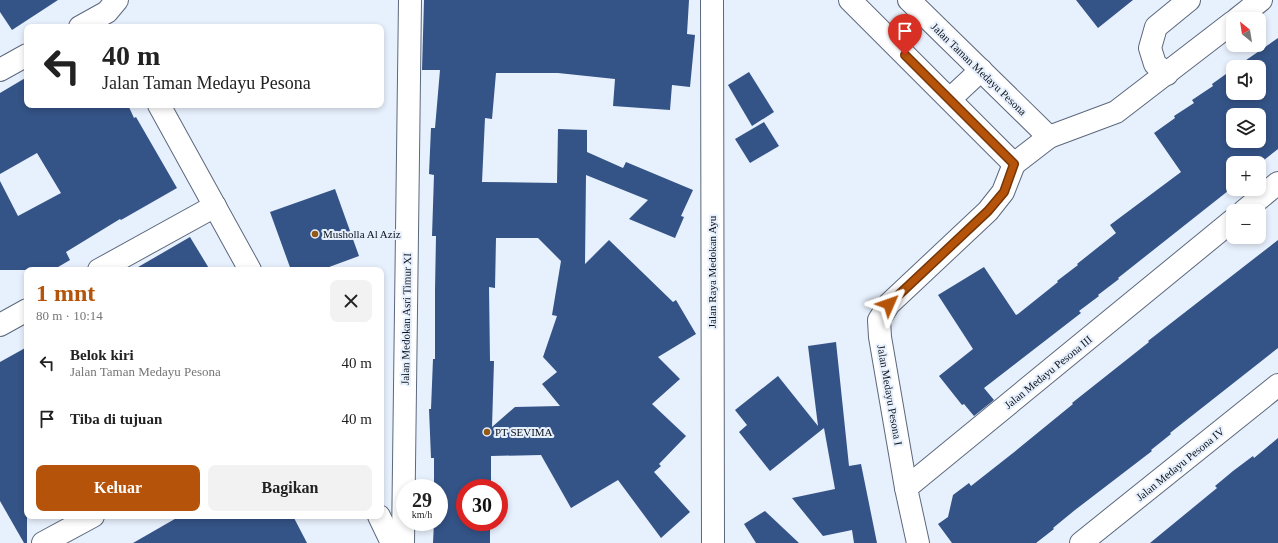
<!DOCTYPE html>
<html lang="id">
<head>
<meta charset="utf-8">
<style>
	:root { --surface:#fff; --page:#f2f2f2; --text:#222; --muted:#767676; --accent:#b45309 }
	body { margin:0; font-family:"Times New Roman",serif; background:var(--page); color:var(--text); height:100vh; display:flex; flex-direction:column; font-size:15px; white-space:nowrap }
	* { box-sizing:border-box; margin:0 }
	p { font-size:13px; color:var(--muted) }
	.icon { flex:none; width:22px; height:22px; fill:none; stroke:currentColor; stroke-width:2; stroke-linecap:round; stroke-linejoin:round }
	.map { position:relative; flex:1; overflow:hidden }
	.sheet { position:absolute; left:24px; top:267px; width:360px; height:252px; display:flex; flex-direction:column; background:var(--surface); border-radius:8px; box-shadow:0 2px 6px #0003 }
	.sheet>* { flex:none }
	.guide { position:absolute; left:24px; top:24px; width:360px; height:84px; border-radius:8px; box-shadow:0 2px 6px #0003; background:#fff; color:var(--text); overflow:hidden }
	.needle { width:26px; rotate:330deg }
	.controls { position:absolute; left:1226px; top:12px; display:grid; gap:8px }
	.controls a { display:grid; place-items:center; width:40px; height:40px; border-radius:8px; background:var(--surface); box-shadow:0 2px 6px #0003; font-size:20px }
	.speed { position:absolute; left:396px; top:479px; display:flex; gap:8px; font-size:20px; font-weight:700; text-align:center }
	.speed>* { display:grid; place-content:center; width:52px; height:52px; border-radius:50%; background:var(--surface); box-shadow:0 2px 6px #0003; line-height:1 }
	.speed small { font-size:10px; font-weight:400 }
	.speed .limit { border:6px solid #d22; background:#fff; color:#111 }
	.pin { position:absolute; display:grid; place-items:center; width:34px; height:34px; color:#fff; margin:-41px -17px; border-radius:50% 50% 50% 0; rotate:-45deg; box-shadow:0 0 4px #0007 }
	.pin .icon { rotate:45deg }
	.me { position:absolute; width:44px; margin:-22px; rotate:47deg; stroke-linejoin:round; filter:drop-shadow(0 0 3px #0008) }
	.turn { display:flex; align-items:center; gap:14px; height:84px; padding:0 12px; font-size:18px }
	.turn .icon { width:52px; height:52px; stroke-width:2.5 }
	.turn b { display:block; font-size:28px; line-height:34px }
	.round { display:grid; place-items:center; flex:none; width:42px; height:42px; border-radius:8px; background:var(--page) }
	.overview { display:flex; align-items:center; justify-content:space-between; height:68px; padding:0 12px }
	h1 { font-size:24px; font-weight:700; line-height:30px; color:var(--accent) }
	.action { display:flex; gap:8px; margin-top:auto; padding:8px 12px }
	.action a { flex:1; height:46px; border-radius:8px; background:var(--accent); color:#fff; font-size:16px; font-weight:700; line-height:46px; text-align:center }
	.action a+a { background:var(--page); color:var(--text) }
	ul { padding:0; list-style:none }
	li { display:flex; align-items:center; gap:12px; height:56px; padding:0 12px }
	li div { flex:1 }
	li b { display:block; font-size:15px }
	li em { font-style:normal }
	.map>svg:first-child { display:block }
	.building { fill:#345386; fill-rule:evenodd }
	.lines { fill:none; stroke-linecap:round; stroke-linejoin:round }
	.minor-casing { stroke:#5c687c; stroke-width:24 }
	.tertiary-casing { stroke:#5c687c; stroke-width:24 }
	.minor { stroke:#fff; stroke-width:22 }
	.tertiary { stroke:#fff; stroke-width:22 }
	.route-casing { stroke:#753606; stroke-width:10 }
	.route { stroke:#b45309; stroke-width:7 }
	.poi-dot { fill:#935a15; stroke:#e7f0fd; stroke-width:1.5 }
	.labels { text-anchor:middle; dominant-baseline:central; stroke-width:4; stroke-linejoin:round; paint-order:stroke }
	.street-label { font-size:11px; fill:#0d121a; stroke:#e7f0fd }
	.poi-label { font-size:11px; fill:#0d121a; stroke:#e7f0fd; text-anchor:start }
</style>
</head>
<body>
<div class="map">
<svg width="1278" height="543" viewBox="0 0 1278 543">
	<rect width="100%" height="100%" fill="#e7f0fd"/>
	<g class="building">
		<polygon points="0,0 58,0 12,30 0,12"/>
		<path d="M424,0H689L687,34L695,35L690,87L672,85L670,110L613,106L615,79L558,73H496L492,119L485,118L482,182L557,183L558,129L587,130V152L623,168L626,162L693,190L681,216L684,217L675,238L629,219L648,200L586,175L585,264L609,240L673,302L676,300L696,334L658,357L680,379L652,404L686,436L659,464L661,466L654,472L690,512L661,538L618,480L571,508L541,455L491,456V488H465V522H490V543H433L434,522H439V488H434V458H431L429,409H431L433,359H435V290L436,236H432L434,175L429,174L431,128H435L440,70H422ZM496,238H538L561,261L552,315L557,316L543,357L557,372L542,384L560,406L515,407L492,427L494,361H490L489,287L495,288Z"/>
		<polygon points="1076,0 1133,0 1098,28"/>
		<path d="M1278,38V149L1259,164V163H1233V187L1118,278L1119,279L1098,295L1099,296L1079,311L1081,313L984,388L994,400L974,416L964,404L962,405L939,376L973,349L938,295L984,267L1016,315L1018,314L1058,282L1057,281L1078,265L1077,264L1116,233L1110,225L1181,172L1154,133L1175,118L1174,116L1194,103L1192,100L1213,86L1212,84L1233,69V93H1259V67H1236ZM1233,115H1259V141H1233Z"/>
		<polygon points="749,72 774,112 752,126 728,85"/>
		<polygon points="27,77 27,105 128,105 134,118 136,117 177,188 121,220 120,219 66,252 70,260 53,270 0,270 0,181 18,216 61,193 37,153 0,174 0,93"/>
		<polygon points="764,122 779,146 750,163 735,139"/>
		<polygon points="335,189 359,256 321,270 291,270 270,212"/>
		<polygon points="190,237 210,270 133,270"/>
		<polygon points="1278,240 1278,348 1170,433 1171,434 1151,450 1152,451 1075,510 1053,528 1054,529 1036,543 952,543 938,524 948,517 953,495 969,483 971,486 1013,453 1073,404 1072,403 1149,342 1148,341"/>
		<polygon points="836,342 849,466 861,464 877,543 854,543 852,530 823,536 792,498 835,489 824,428 770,471 739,432 747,425 735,410 778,376 818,426 808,346"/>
		<polygon points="27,347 27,543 24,543 0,501 0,362"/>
		<polygon points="1278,438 1278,543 1150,543 1217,488 1215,486 1233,471 1253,456 1254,458"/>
		<polygon points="765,511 799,543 756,543 744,524"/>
		<polygon points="180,516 293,516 307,543 133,543"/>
	</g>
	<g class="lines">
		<defs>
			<g id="minor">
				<polyline points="850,0 1014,164"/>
				<polyline points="909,0 1049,137"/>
				<polyline points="1237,19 1261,0"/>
				<polyline points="80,27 107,12 117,0"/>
				<polyline points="0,70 27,55"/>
				<polyline points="1167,74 1155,64 1150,48 1156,27 1189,0"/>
				<polyline points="950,99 981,70"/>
				<polyline points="159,105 250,270"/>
				<polyline points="1014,164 1049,137 1116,112 1233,22"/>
				<polyline points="1244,211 1278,183"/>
				<polyline points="99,270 215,206"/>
				<polyline points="0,325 27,310"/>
				<polyline points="906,488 880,337 879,320 889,304 988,211 1003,192 1014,164"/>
				<polyline points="379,516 392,543"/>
				<polyline points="43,543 93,516"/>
				<polyline points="403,543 410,0"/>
				<polyline points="918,543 906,488 1233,220"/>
				<polyline points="1081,543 1278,385"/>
			</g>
			<polyline id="tertiary" points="712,0 713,543"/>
		</defs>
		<use href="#minor" class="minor-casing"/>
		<use href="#tertiary" class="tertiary-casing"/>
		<use href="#minor" class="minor"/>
		<use href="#tertiary" class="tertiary"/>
	</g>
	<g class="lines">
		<defs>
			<polyline id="route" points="889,304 988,211 1004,192 1014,164 905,55"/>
		</defs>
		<use href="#route" class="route-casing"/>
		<use href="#route" class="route"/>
	</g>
	<g class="poi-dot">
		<circle cx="315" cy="234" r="4"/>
		<circle cx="487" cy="432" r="4"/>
	</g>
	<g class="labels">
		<g class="street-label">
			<text transform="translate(979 69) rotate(44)">Jalan Taman Medayu Pesona</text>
			<text transform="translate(712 272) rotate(-90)">Jalan Raya Medokan Ayu</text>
			<text transform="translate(406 319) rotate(-89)">Jalan Medokan Asri Timur XI</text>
			<text transform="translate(1048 372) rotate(-39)">Jalan Medayu Pesona III</text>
			<text transform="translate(890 395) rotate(80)">Jalan Medayu Pesona I</text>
			<text transform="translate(1180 464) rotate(-39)">Jalan Medayu Pesona IV</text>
		</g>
		<g class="poi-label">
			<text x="323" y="234">Musholla Al Aziz</text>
			<text x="495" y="432">PT SEVIMA</text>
		</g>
	</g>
</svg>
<div class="controls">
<a><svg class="needle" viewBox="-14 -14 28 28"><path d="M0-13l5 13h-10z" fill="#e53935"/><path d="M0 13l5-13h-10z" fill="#767676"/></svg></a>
<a><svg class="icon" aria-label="sound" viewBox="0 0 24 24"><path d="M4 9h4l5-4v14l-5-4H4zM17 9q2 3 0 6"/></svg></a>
<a><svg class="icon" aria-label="layers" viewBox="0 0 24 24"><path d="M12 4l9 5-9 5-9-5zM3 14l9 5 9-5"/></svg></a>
<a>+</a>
<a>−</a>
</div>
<div class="speed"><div>29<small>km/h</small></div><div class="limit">30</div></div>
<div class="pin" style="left:905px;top:55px;background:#d93025"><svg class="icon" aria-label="arrive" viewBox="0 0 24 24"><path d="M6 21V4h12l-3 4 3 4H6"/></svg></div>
<svg class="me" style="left:889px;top:304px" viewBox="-20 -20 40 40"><path d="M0-17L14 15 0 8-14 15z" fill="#b45309" stroke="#fff" stroke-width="4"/></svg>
<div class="guide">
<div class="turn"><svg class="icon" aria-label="left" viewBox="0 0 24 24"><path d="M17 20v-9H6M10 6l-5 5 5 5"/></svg><div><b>40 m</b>Jalan Taman Medayu Pesona</div></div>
</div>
<section class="sheet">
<div class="overview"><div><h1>1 mnt</h1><p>80 m · 10:14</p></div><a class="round"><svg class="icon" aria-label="close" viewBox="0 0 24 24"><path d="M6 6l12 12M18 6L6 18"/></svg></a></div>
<ul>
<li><svg class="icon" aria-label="left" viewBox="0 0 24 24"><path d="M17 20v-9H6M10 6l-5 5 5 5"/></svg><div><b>Belok kiri</b><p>Jalan Taman Medayu Pesona</p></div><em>40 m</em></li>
<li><svg class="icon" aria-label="arrive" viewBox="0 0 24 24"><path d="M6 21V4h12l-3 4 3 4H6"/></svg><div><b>Tiba di tujuan</b></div><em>40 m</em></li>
</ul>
<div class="action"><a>Keluar</a><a>Bagikan</a></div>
</section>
</div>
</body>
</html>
